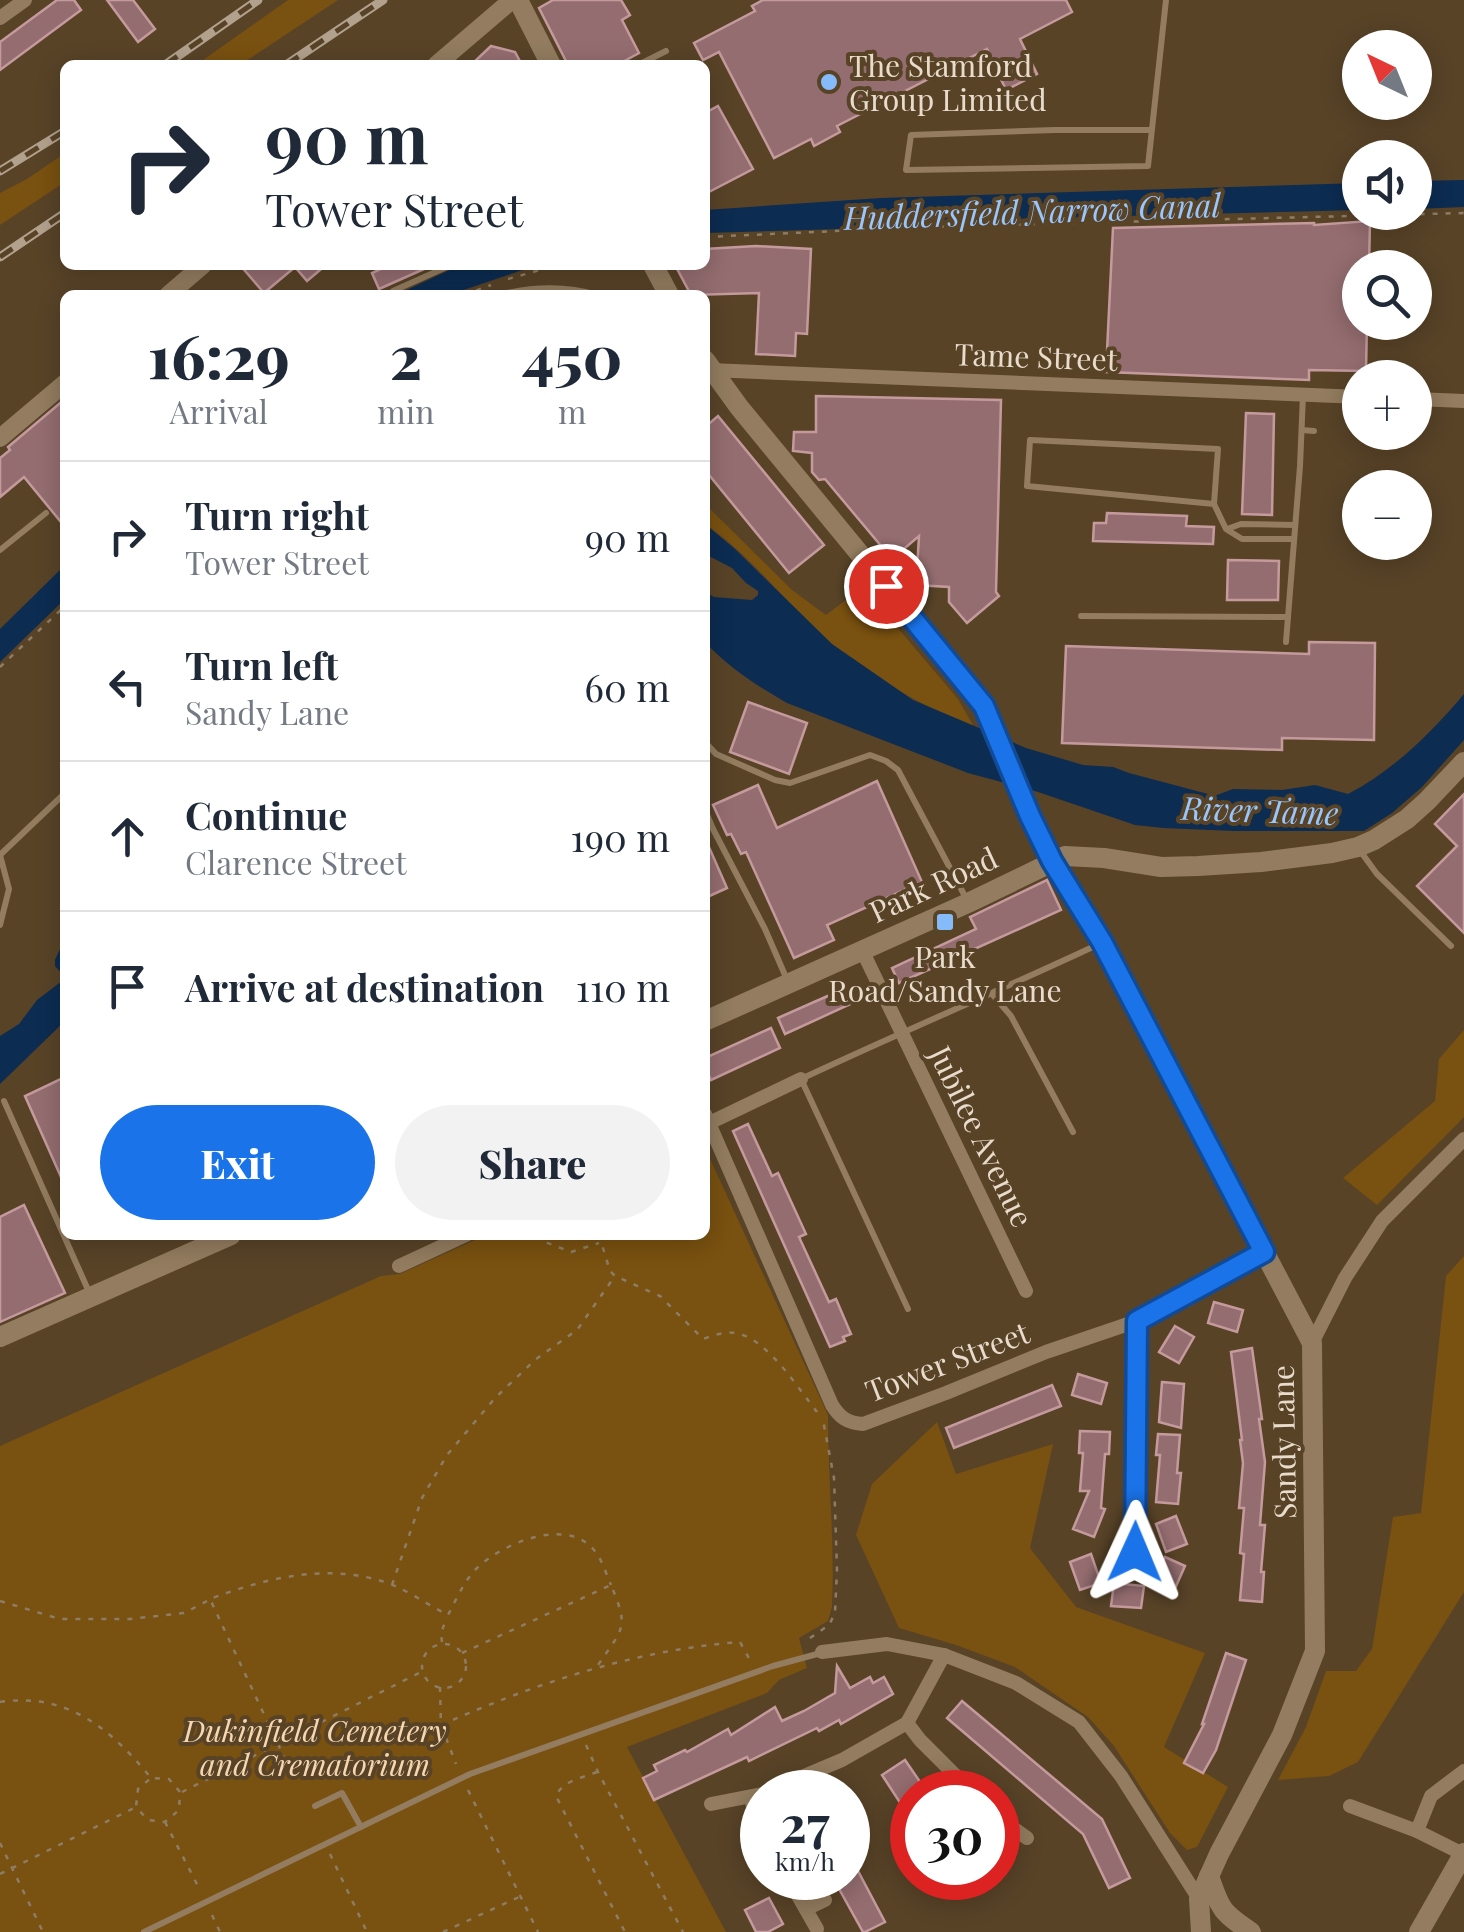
<!DOCTYPE html>
<html lang="en">
<head>
<meta charset="utf-8">
<style>
	:root { --surface:#fff; --page:#f2f2f3; --text:#1f2937; --muted:#747a83; --line:#e0e1e3; --accent:#1a73e8 }
	body { margin:0; font-family:"Playfair Display",serif; background:var(--page); color:var(--text); height:100vh; display:flex; flex-direction:column; font-size:38px; white-space:nowrap }
	* { box-sizing:border-box; margin:0 }
	p { font-size:32px; color:var(--muted) }
	.icon { flex:none; width:55px; height:55px; fill:none; stroke:currentColor; stroke-width:2; stroke-linecap:round; stroke-linejoin:round }
	.map { position:relative; flex:1; overflow:hidden }
	.side { position:absolute; left:60px; top:290px; width:650px; height:950px; display:flex; flex-direction:column; background:var(--surface); border-radius:15px; box-shadow:0 5px 25px #0003 }
	.side>* { flex:none }
	.hud { position:absolute; left:60px; top:60px; width:650px; height:210px; border-radius:15px; box-shadow:0 5px 25px #0003; background:#fff; color:var(--text); overflow:hidden }
	.needle { width:65px; rotate:317deg }
	.tools { position:absolute; left:1342px; top:30px; display:grid; gap:20px }
	.tools a { display:grid; place-items:center; width:90px; height:90px; border-radius:50%; background:var(--surface); box-shadow:0 5px 25px #0003; font-size:50px }
	.speed { position:absolute; left:740px; top:1770px; display:flex; gap:20px; font-size:50px; font-weight:700; text-align:center }
	.speed>* { display:grid; place-content:center; width:130px; height:130px; border-radius:50%; background:var(--surface); box-shadow:0 5px 25px #0003; line-height:1 }
	.speed small { font-size:25px; font-weight:400 }
	.speed .limit { border:15px solid #d22; background:#fff; color:#111 }
	.pin { position:absolute; display:grid; place-items:center; width:85px; height:85px; color:#fff; margin:-42px; border:5px solid #fff; border-radius:50%; box-shadow:0 2px 10px #0007 }
	.me { position:absolute; width:110px; margin:-55px; rotate:1deg; stroke-linejoin:round; filter:drop-shadow(0 0 8px #0008) }
	.turn { display:flex; align-items:center; gap:35px; height:210px; padding:0 40px; font-size:45px }
	.turn .icon { width:130px; height:130px; stroke-width:2.5 }
	.turn b { display:block; font-size:70px; line-height:85px }
	.eta { display:flex; justify-content:space-evenly; align-items:center; height:170px; text-align:center }
	.eta b { font-size:60px; font-weight:800; line-height:70px }
	.cta { display:flex; gap:20px; margin-top:auto; padding:20px 40px }
	.cta a { flex:1; height:115px; border-radius:60px; background:var(--accent); color:#fff; font-size:40px; font-weight:800; line-height:115px; text-align:center }
	.cta a+a { background:var(--page); color:var(--text) }
	ul { padding:0; list-style:none }
	li { display:flex; align-items:center; gap:30px; height:150px; padding:0 40px; border-top:2px solid var(--line) }
	li div { flex:1 }
	li b { display:block; font-size:38px }
	li em { font-style:normal }
	.map>svg:first-child { display:block }
	.green { fill:#795110 }
	.water { fill:#0c2c51 }
	.building { fill:#946d70; stroke:#c59a9d; stroke-width:2.5 }
	.lines { fill:none; stroke-linecap:round; stroke-linejoin:round }
	.path { stroke:#8e7d65; stroke-width:2.5; stroke-dasharray:5 8; stroke-linecap:butt }
	.service { stroke:#937c5f; stroke-width:6 }
	.minor { stroke:#937c5f; stroke-width:14 }
	.tertiary { stroke:#937c5f; stroke-width:18 }
	.secondary { stroke:#937c5f; stroke-width:20 }
	.rail-casing { stroke:#b1a18d; stroke-width:9 }
	.rail { stroke:#584327; stroke-width:5; stroke-dasharray:15; stroke-linecap:butt }
	.route-casing { stroke:#114b97; stroke-width:25 }
	.route { stroke:#1a73e8; stroke-width:18 }
	.poi-dot { fill:#86bbfb; stroke:#584327; stroke-width:4 }
	.labels { text-anchor:middle; dominant-baseline:central; stroke-width:8; stroke-linejoin:round; paint-order:stroke }
	.poi-label { font-size:30px; fill:#e9dccd; stroke:#584327; text-anchor:start }
	.street-label { font-size:30px; fill:#e9dccd; stroke:#584327 }
	.park-label { font-size:30px; font-style:italic; fill:#f6d7b0; stroke:#584327 }
	.water-label { font-size:32px; font-style:italic; fill:#98c6ff; stroke:#584327 }
</style>
</head>
<body>
<div class="map">
<svg width="1464" height="1932" viewBox="0 0 1464 1932">
	<rect width="100%" height="100%" fill="#584327"/>
	<g class="green">
		<polygon points="288,0 338,0 240,65 196,65"/>
		<polygon points="65,153 65,182 0,225 0,193 27,179"/>
		<path d="M705,504L792,590L826,615L863,587L958,699L974,727C915,703 857,670 811,625C777,591 745,551 705,524Z"/>
		<polygon points="1464,1030 1464,1117 1377,1205 1343,1178 1435,1101 1439,1059"/>
		<path d="M705,1148L828,1415C828,1479 835,1543 832,1607L828,1621L799,1638L807,1668L779,1680L767,1693L627,1747L726,1932H0V1446L381,1276L400,1274L486,1235H705Z"/>
		<polygon points="1464,1256 1464,1592 1358,1762 1329,1776 1278,1780 1306,1727 1326,1671 1356,1671 1372,1649 1393,1517 1421,1513 1446,1276"/>
		<polygon points="937,1422 956,1474 1053,1444 1030,1548 1076,1607 1205,1653 1164,1747 1228,1787 1197,1847 1187,1850 1170,1833 1114,1746 1088,1717 1015,1667 956,1645 899,1628 856,1535 872,1484"/>
	</g>
	<g class="water">
		<polygon points="1464,180 1464,207 1415,209 1415,181"/>
		<polygon points="1360,183 1360,210 925,221 879,228 705,233 705,210 881,198"/>
		<polygon points="460,265 537,265 449,295 396,295"/>
		<path d="M705,524L735,549L832,644L913,700L1026,748L1083,765L1113,767L1129,773L1208,794L1217,795L1233,789L1282,790L1315,785L1348,794C1394,770 1431,733 1464,694V740L1422,787L1392,813L1364,831H1234L1163,828L1135,825L1038,792L968,773L787,703C757,686 728,667 705,642V592L714,597L752,600L758,595V591L746,583L732,568L705,554Z"/>
		<polygon points="65,565 65,599 0,662 0,629"/>
		<polygon points="65,938 65,1021 0,1084 0,1036 19,1024 37,1000 62,981 64,976 55,966 55,960"/>
	</g>
	<g class="building">
		<polygon points="57,0 74,0 81,10 0,70 0,42"/>
		<polygon points="107,0 133,0 155,29 138,42"/>
		<polygon points="553,0 621,0 630,15 622,20 639,53 617,65 568,65 539,8"/>
		<polygon points="763,0 1066,0 1072,12 1020,39 1037,74 1006,90 987,49 837,126 840,132 814,146 811,139 774,158 719,52 703,60 694,43 755,11 752,6"/>
		<polygon points="491,46 515,52 522,65 471,65"/>
		<polygon points="718,106 753,169 705,194 705,113"/>
		<polygon points="1370,221 1369,268 1360,268 1360,322 1367,322 1366,371 1309,370 1309,380 1106,372 1113,228 1314,223 1314,225"/>
		<polygon points="756,246 811,249 807,334 796,333 795,356 756,354 759,293 691,295 675,265 705,265 705,249"/>
		<polygon points="240,265 326,265 307,281 295,267 264,293"/>
		<polygon points="389,265 433,265 379,289 372,273"/>
		<polygon points="816,396 1001,400 996,592 999,596 967,623 949,602 949,587 916,585 919,536 892,559 825,479 819,480 812,472 812,453 793,451 794,432 816,432"/>
		<polygon points="65,399 65,527 24,477 0,497 0,458 10,450 8,447"/>
		<polygon points="1246,413 1274,414 1272,515 1242,514"/>
		<polygon points="718,416 824,545 789,573 705,470 705,427"/>
		<polygon points="1107,513 1187,516 1186,526 1214,527 1213,544 1093,541 1094,523 1106,523"/>
		<polygon points="1228,560 1279,561 1278,600 1227,600"/>
		<polygon points="1309,642 1375,643 1374,740 1282,738 1282,750 1062,743 1066,646 1309,654"/>
		<polygon points="748,702 807,723 789,774 730,752"/>
		<polygon points="877,781 922,882 827,925 834,940 794,958 746,852 741,854 731,834 727,835 713,805 758,785 777,828"/>
		<polygon points="1464,794 1464,933 1417,886 1457,846 1435,824"/>
		<polygon points="705,838 727,888 705,898"/>
		<polygon points="1047,880 1061,910 899,983 892,968 976,929 970,917"/>
		<polygon points="848,987 855,1002 785,1034 778,1018"/>
		<polygon points="771,1028 780,1048 711,1080 705,1067 705,1058"/>
		<polygon points="65,1077 65,1186 25,1096"/>
		<polygon points="748,1124 772,1176 778,1173 806,1234 799,1237 829,1302 836,1299 851,1334 843,1337 845,1341 830,1347 733,1131"/>
		<polygon points="24,1205 65,1293 0,1322 0,1217"/>
		<polygon points="1214,1302 1243,1310 1237,1332 1208,1323"/>
		<polygon points="1175,1326 1194,1337 1179,1363 1159,1352"/>
		<polygon points="1252,1348 1262,1419 1259,1419 1265,1462 1260,1525 1265,1525 1261,1572 1264,1572 1262,1602 1240,1600 1244,1554 1240,1553 1244,1508 1239,1508 1243,1463 1240,1440 1242,1440 1231,1352"/>
		<polygon points="1078,1374 1107,1383 1101,1404 1072,1395"/>
		<polygon points="1162,1382 1184,1384 1181,1428 1159,1422"/>
		<polygon points="1052,1385 1061,1406 954,1448 946,1428"/>
		<polygon points="1080,1431 1110,1432 1109,1454 1105,1454 1101,1508 1105,1509 1094,1537 1073,1529 1089,1491 1080,1491 1083,1453 1079,1453"/>
		<polygon points="1158,1434 1180,1435 1177,1473 1181,1473 1178,1504 1156,1502 1160,1455 1156,1455"/>
		<polygon points="1176,1516 1187,1544 1166,1552 1156,1524"/>
		<polygon points="1091,1554 1101,1583 1080,1590 1070,1562"/>
		<polygon points="1165,1557 1185,1566 1173,1593 1152,1584"/>
		<polygon points="1114,1583 1144,1586 1141,1608 1111,1606"/>
		<polygon points="1226,1653 1246,1660 1216,1750 1203,1773 1184,1763 1204,1724 1202,1724"/>
		<polygon points="837,1666 850,1688 870,1677 873,1683 884,1677 893,1694 841,1724 839,1720 819,1731 817,1728 749,1761 747,1757 654,1800 643,1778 657,1771 654,1765 685,1750 687,1752 728,1729 731,1735 775,1707 782,1721 804,1711 835,1693"/>
		<polygon points="962,1701 1102,1819 1130,1878 1109,1888 1083,1834 947,1718"/>
		<polygon points="905,1760 927,1792 912,1792 912,1821 882,1775"/>
		<polygon points="848,1852 885,1922 865,1932 863,1932 833,1878 848,1878"/>
		<polygon points="769,1898 783,1924 768,1932 756,1932 745,1910"/>
	</g>
	<g class="lines">
		<g class="path">
			<polyline points="705,237 925,227 1464,213"/>
			<polyline points="508,279 558,265"/>
			<polyline points="464,295 491,285"/>
			<polyline points="0,667 65,606"/>
			<polyline points="537,1235 540,1240 571,1252 599,1243"/>
			<path d="M599,1235L610,1271L615,1276L660,1296L703,1339C712,1336 725,1331 735,1333C766,1337 798,1388 817,1412"/>
			<polyline points="392,1585 422,1498 447,1455 495,1398 536,1359 577,1330 615,1276"/>
			<polyline points="0,1601 60,1619 130,1619 184,1613 209,1600"/>
			<polyline points="810,1638 829,1625 835,1613 837,1570 834,1478 823,1420"/>
			<polyline points="442,1642 441,1633 447,1617"/>
			<circle cx="444" cy="1666" r="22"/>
			<path d="M462,1653L611,1585C629,1628 624,1627 598,1665"/>
			<polyline points="440,1687 441,1725 456,1764"/>
			<path d="M0,1702C67,1692 111,1729 151,1778L169,1779L180,1792L179,1810L165,1822L148,1820L136,1807L138,1789L151,1778"/>
			<path d="M441,1725C537,1683 635,1650 740,1642L751,1662"/>
			<polyline points="586,1745 598,1772 683,1932"/>
			<path d="M291,1772L210,1599C263,1579 322,1564 378,1580C402,1586 426,1604 448,1615C456,1600 464,1581 476,1569C501,1544 566,1516 594,1550C602,1559 606,1574 611,1585"/>
			<path d="M597,1772C582,1778 562,1781 556,1796L625,1932"/>
			<polyline points="468,1790 538,1932"/>
			<polyline points="182,1792 423,1671"/>
			<polyline points="165,1822 200,1890"/>
			<polyline points="0,1843 43,1932"/>
			<polyline points="330,1854 367,1932"/>
			<polyline points="0,1874 136,1807"/>
			<polyline points="212,1915 220,1932"/>
			<polyline points="443,1932 519,1897"/>
		</g>
		<g class="service">
			<polyline points="638,65 666,51"/>
			<polyline points="1151,130 1055,130 911,135 906,170 1148,166 1166,0"/>
			<polyline points="393,291 451,265"/>
			<path d="M498,295C531,287 564,285 597,295"/>
			<polyline points="1406,378 1407,376"/>
			<polyline points="1302,430 1314,431"/>
			<polyline points="1214,504 1218,449 1030,440 1027,486 1214,504 1226,529 1242,539 1293,539"/>
			<polyline points="1227,529 1241,524 1294,525"/>
			<polyline points="0,550 46,513"/>
			<polyline points="1081,616 1288,617"/>
			<polyline points="1286,642 1300,466 1303,395"/>
			<polyline points="705,742 716,754 775,780 790,783 870,755 886,761 898,770 968,902"/>
			<polyline points="705,810 713,829 765,929 788,982"/>
			<polyline points="1361,852 1377,874 1451,946"/>
			<polyline points="0,855 65,793"/>
			<polyline points="0,855 9,889 0,925"/>
			<polyline points="992,994 1011,1016 1073,1132"/>
			<polyline points="4,1101 89,1292"/>
			<path d="M908,1309L801,1079C899,1033 999,991 1097,945"/>
			<polyline points="315,1806 342,1793 361,1827"/>
			<polyline points="144,1932 470,1774 773,1666 821,1653"/>
		</g>
		<g class="minor">
			<polyline points="0,18 25,0"/>
			<polyline points="710,370 1360,397"/>
			<polyline points="1415,399 1464,401"/>
			<polyline points="862,950 1026,1291"/>
			<path d="M705,1114L832,1405C840,1418 848,1423 863,1424L946,1393L1046,1352L1137,1321L1264,1251"/>
			<polyline points="705,1125 801,1079"/>
			<polyline points="399,1266 466,1235"/>
			<polyline points="1312,1343 1345,1278 1382,1221 1464,1139"/>
			<polyline points="1135,1552 1137,1321"/>
			<polyline points="822,1652 887,1644 944,1655 1016,1683 1079,1722 1121,1776 1199,1899"/>
			<polyline points="907,1723 920,1740 972,1792"/>
			<polyline points="766,1792 842,1760 907,1723 944,1655"/>
			<polyline points="751,1798 755,1816 762,1830"/>
			<polyline points="711,1804 762,1794"/>
			<polyline points="1350,1806 1417,1831 1463,1854"/>
			<polyline points="998,1817 1027,1838"/>
			<polyline points="1417,1831 1431,1796 1464,1771"/>
			<polyline points="788,1878 817,1929"/>
			<polyline points="806,1909 825,1900"/>
		</g>
		<g class="tertiary">
			<polyline points="436,65 512,0"/>
			<polyline points="168,295 203,265"/>
			<polyline points="0,438 65,383"/>
		</g>
		<g class="secondary">
			<polyline points="518,0 551,65"/>
			<polyline points="653,265 669,295"/>
			<polyline points="705,360 739,407 984,705 1030,816 1053,861 1102,943 1312,1343 1315,1651 1282,1735 1219,1854 1199,1899 1201,1932"/>
			<polyline points="705,1021 968,903 1065,856 1104,858 1161,867 1198,866 1261,862 1332,853 1358,847 1374,840 1407,819 1427,801 1464,762"/>
			<polyline points="0,1337 231,1235"/>
			<path d="M1209,1876C1220,1909 1222,1913 1251,1932"/>
			<polyline points="1419,1932 1464,1853"/>
		</g>
		<defs>
			<g id="rail">
				<polyline points="165,65 258,0"/>
				<polyline points="286,65 383,0"/>
				<polyline points="0,171 65,131"/>
				<polyline points="0,257 65,213"/>
			</g>
		</defs>
		<use href="#rail" class="rail-casing"/>
		<use href="#rail" class="rail"/>
	</g>
	<g class="lines">
		<defs>
			<polyline id="route" points="886,586 984,706 1030,816 1052,861 1102,942 1264,1252 1137,1321 1135,1552"/>
		</defs>
		<use href="#route" class="route-casing"/>
		<use href="#route" class="route"/>
	</g>
	<g class="poi-dot">
		<circle cx="829" cy="82" r="10"/>
		<rect x="935" y="912" width="20" height="20" rx="5"/>
	</g>
	<g class="labels">
		<g class="poi-label">
			<text x="849" y="65">The Stamford<tspan x="849" dy="34">Group Limited</tspan></text>
			<text x="945" y="956" text-anchor="middle">Park<tspan x="945" dy="34">Road/Sandy Lane</tspan></text>
		</g>
		<g class="street-label">
			<text transform="translate(1036 356) rotate(2)">Tame Street</text>
			<text transform="translate(933 884) rotate(-25)">Park Road</text>
			<text transform="translate(982 1136) rotate(64)">Jubilee Avenue</text>
			<text transform="translate(947 1361) rotate(-21)">Tower Street</text>
			<text transform="translate(1283 1442) rotate(-91)">Sandy Lane</text>
		</g>
		<g class="park-label">
			<text x="315" y="1730">Dukinfield Cemetery<tspan x="315" dy="34">and Crematorium</tspan></text>
		</g>
		<g class="water-label">
			<text transform="translate(1032 210) rotate(-2)">Huddersfield Narrow Canal</text>
			<text transform="translate(1260 809) rotate(2)">River Tame</text>
		</g>
	</g>
</svg>
<div class="tools">
<a><svg class="needle" viewBox="-14 -14 28 28"><path d="M0-13l5 13h-10z" fill="#e53935"/><path d="M0 13l5-13h-10z" fill="#747a83"/></svg></a>
<a><svg class="icon" aria-label="sound" viewBox="0 0 24 24"><path d="M4 9h4l5-4v14l-5-4H4zM17 9q2 3 0 6"/></svg></a>
<a><svg class="icon" aria-label="search" viewBox="0 0 24 24"><circle cx="10" cy="10" r="6"/><path d="M15 15l6 6"/></svg></a>
<a>+</a>
<a>−</a>
</div>
<div class="speed"><div>27<small>km/h</small></div><div class="limit">30</div></div>
<div class="pin" style="left:886px;top:586px;background:#d93025"><svg class="icon" aria-label="arrive" viewBox="0 0 24 24"><path d="M6 21V4h12l-3 4 3 4H6"/></svg></div>
<svg class="me" style="left:1135px;top:1552px" viewBox="-20 -20 40 40"><path d="M0-17L14 15 0 8-14 15z" fill="#1a73e8" stroke="#fff" stroke-width="4"/></svg>
<div class="hud">
<div class="turn"><svg class="icon" aria-label="right" viewBox="0 0 24 24"><path d="M7 20v-9h11M14 6l5 5-5 5"/></svg><div><b>90 m</b>Tower Street</div></div>
</div>
<section class="side">
<div class="eta">
<div><b>16:29</b><p>Arrival</p></div>
<div><b>2</b><p>min</p></div>
<div><b>450</b><p>m</p></div>
</div>
<ul>
<li><svg class="icon" aria-label="right" viewBox="0 0 24 24"><path d="M7 20v-9h11M14 6l5 5-5 5"/></svg><div><b>Turn right</b><p>Tower Street</p></div><em>90 m</em></li>
<li><svg class="icon" aria-label="left" viewBox="0 0 24 24"><path d="M17 20v-9H6M10 6l-5 5 5 5"/></svg><div><b>Turn left</b><p>Sandy Lane</p></div><em>60 m</em></li>
<li><svg class="icon" aria-label="ahead" viewBox="0 0 24 24"><path d="M12 20V5M6 11l6-6 6 6"/></svg><div><b>Continue</b><p>Clarence Street</p></div><em>190 m</em></li>
<li><svg class="icon" aria-label="arrive" viewBox="0 0 24 24"><path d="M6 21V4h12l-3 4 3 4H6"/></svg><div><b>Arrive at destination</b></div><em>110 m</em></li>
</ul>
<div class="cta"><a>Exit</a><a>Share</a></div>
</section>
</div>
</body>
</html>
